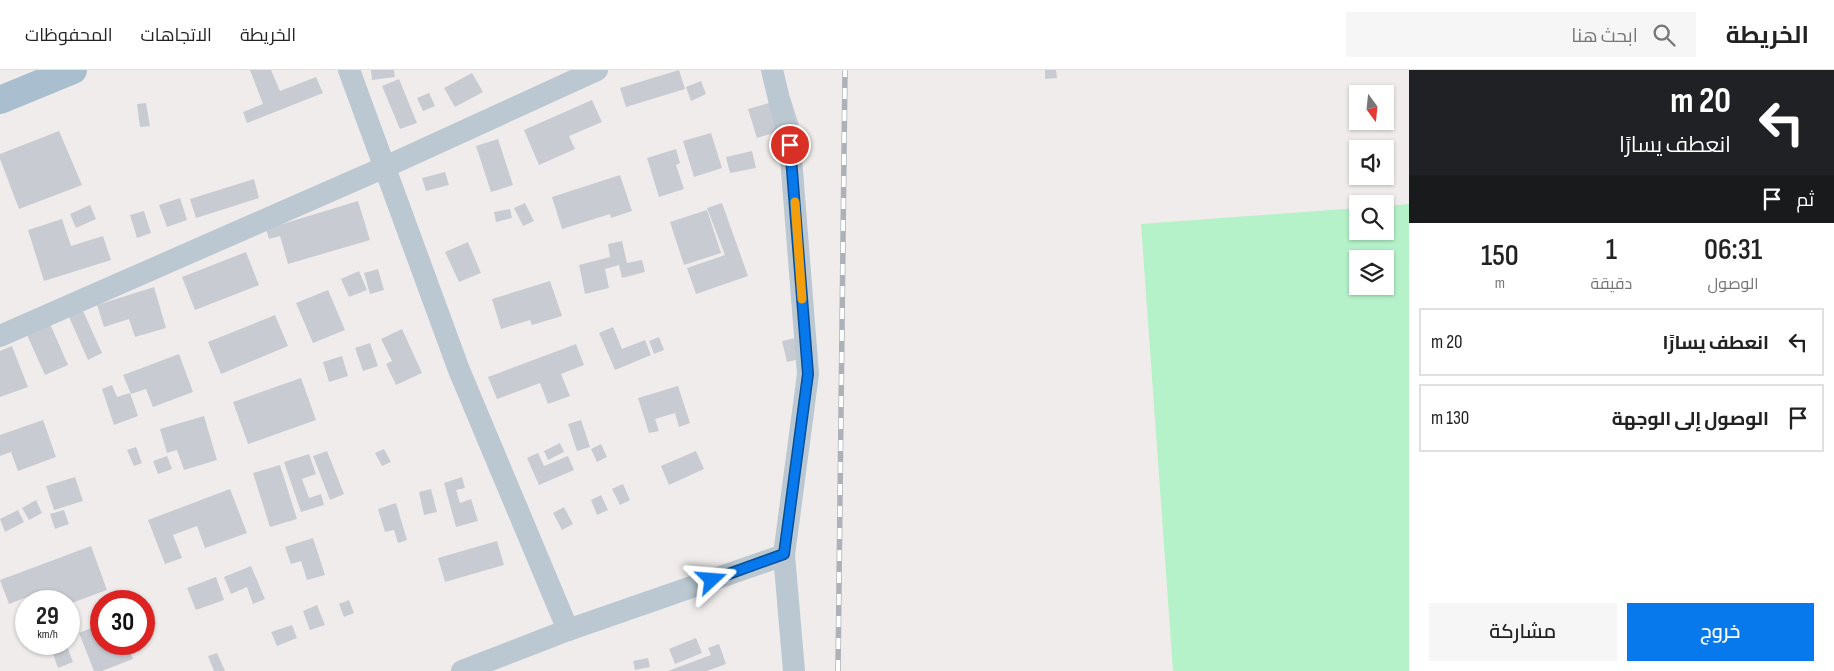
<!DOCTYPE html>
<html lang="ar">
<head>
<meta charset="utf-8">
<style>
	:root { --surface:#fff; --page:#f6f6f6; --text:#222; --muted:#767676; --line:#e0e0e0; --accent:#0879ed }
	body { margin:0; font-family:"Sofia Sans Condensed",Cairo,sans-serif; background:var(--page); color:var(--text); direction:rtl; height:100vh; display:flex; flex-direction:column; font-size:19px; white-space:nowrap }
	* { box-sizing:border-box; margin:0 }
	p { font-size:16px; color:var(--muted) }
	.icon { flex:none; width:28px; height:28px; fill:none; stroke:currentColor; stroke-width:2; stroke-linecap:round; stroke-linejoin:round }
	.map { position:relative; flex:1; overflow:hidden; direction:ltr }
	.details { display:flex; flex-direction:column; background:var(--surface); width:425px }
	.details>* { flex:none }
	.hud { background:#202124; color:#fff; overflow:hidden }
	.needle { width:32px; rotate:165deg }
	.tools { position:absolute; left:1349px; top:15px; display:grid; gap:10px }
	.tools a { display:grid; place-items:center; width:45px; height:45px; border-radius:0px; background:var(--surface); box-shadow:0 1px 4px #0004; font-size:25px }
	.speed { position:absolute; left:15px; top:520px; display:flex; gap:10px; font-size:25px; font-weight:700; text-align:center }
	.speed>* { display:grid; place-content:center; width:65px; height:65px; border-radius:50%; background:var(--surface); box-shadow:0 1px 4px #0004; line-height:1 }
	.speed small { font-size:12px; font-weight:400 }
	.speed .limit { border:8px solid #d22; background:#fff; color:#111 }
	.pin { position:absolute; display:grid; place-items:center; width:42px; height:42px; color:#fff; margin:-21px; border:2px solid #fff; border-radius:50%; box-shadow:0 1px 5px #0007 }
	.me { position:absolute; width:55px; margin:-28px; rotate:71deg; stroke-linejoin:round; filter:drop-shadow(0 0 4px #0008) }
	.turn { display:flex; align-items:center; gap:18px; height:105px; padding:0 20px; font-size:22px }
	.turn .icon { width:65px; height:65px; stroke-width:2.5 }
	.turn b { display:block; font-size:35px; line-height:42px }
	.then { display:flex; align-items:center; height:48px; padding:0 20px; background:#0003; gap:10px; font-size:19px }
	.eta { display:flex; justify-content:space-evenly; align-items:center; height:85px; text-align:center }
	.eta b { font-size:30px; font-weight:600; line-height:35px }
	.action { display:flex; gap:10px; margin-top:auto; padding:10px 20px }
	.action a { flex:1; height:58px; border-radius:0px; background:var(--accent); color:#fff; font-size:20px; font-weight:600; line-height:58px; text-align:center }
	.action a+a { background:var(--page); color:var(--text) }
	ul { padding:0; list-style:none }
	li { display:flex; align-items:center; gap:15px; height:68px; margin:0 10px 8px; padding:0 10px; border:2px solid var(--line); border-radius:0px }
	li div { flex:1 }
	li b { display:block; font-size:19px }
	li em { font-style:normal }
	header { display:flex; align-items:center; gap:30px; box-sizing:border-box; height:70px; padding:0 25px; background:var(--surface); border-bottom:1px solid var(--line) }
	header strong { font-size:24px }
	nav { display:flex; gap:28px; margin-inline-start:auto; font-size:18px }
	.search { width:350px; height:45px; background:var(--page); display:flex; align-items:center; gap:12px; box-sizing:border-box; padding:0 18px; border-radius:0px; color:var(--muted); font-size:19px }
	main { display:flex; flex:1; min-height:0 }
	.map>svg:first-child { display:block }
	.green { fill:#b5f2ca; fill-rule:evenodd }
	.building { fill:#c8ccd2 }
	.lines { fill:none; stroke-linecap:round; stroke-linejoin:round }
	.minor { stroke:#bbc8d1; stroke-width:22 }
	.major { stroke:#a9becf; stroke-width:28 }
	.rail-casing { stroke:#aeb2b8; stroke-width:5.5 }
	.rail { stroke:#fff; stroke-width:4; stroke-dasharray:11; stroke-linecap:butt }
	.route-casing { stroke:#054f9a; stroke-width:12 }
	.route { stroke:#0879ed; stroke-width:9 }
	.slow { stroke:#f59e0b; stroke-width:9 }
</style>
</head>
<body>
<header>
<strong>الخريطة</strong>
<div class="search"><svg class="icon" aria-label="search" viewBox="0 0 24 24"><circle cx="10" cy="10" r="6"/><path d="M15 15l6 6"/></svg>ابحث هنا</div>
<nav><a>الخريطة</a><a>الاتجاهات</a><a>المحفوظات</a></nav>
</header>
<main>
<section class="details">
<div class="hud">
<div class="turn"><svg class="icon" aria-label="left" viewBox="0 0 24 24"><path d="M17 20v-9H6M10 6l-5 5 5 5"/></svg><div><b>20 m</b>انعطف يسارًا</div></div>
<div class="then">ثم<svg class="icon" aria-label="arrive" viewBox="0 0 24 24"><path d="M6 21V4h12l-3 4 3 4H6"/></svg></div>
</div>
<div class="eta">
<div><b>06:31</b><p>الوصول</p></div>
<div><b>1</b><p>دقيقة</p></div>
<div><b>150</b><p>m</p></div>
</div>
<ul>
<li><svg class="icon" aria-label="left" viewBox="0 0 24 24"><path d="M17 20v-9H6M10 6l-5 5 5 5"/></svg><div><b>انعطف يسارًا</b></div><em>20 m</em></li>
<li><svg class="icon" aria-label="arrive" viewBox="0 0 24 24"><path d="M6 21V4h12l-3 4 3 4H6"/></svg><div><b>الوصول إلى الوجهة</b></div><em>130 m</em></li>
</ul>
<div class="action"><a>خروج</a><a>مشاركة</a></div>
</section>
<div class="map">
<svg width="1409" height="601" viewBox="0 0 1409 601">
	<rect width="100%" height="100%" fill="#f0ecec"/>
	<path class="green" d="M1409,134V601H1173L1141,154L1357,138L1358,161H1385V136ZM1358,189H1385V216H1358Z"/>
	<g class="building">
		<polygon points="250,0 271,0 280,21 316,7 323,23 247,53 243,42 263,34"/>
		<polygon points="371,0 394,0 395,7 372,10"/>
		<polygon points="679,0 685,19 626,37 620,18"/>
		<polygon points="1045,0 1056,0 1057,8 1045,9"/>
		<polygon points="472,3 483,22 455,37 444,18"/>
		<polygon points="399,9 417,53 400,59 382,16"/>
		<polygon points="701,11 706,24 691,31 686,17"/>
		<polygon points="429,23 435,36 423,41 417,28"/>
		<polygon points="790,27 799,55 757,68 748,39"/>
		<polygon points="592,30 602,52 569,66 575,79 539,95 524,60"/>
		<polygon points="146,33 150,56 140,57 137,34"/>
		<polygon points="59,61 82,115 19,139 0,89 0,84"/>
		<polygon points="711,63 722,98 694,107 683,71"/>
		<polygon points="498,69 513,115 491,122 476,76"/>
		<polygon points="676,79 680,93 676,95 684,119 659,127 647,88"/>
		<polygon points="752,81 756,98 730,103 726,87"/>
		<polygon points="445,102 449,115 426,121 422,108"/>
		<polygon points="620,105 632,141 611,148 610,144 562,159 552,127"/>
		<polygon points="254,109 259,128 196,148 190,129"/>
		<polygon points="180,128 187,150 167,157 159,135"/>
		<polygon points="358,131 370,170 288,194 280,166 269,169 266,159"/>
		<polygon points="525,133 534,151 523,156 514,138"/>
		<polygon points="722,133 748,206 696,224 687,198 725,185 707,138"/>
		<polygon points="90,135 96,149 76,158 70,144"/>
		<polygon points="510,139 512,148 496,152 494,142"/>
		<polygon points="707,140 721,183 684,195 670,152"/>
		<polygon points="144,141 151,163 137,168 130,145"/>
		<polygon points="62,149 71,176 103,166 111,190 44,211 28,160"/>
		<polygon points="622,171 627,193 642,190 645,202 622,208 619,195 605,199 609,218 585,224 579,195 610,187 608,174"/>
		<polygon points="468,172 481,203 459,212 445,182"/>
		<polygon points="246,182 259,215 195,240 182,207"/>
		<polygon points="378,199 384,220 370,224 364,203"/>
		<polygon points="359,201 367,220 349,227 341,209"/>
		<polygon points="550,211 562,246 532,255 530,250 501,259 492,229"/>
		<polygon points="154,217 166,258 135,267 129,249 104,257 97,235"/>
		<polygon points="328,220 345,260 313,273 296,233"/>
		<polygon points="83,241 102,283 88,290 69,247"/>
		<polygon points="275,245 288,276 221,304 208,272"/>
		<polygon points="50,254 68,295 45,305 27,265"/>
		<polygon points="613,257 622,279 645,270 651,285 615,300 599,263"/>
		<polygon points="402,259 422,303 396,315 386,294 392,291 381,269"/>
		<polygon points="659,267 664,280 654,284 649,271"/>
		<polygon points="800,267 805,288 787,292 782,271"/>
		<polygon points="370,273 378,296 363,301 355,278"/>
		<polygon points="576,274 584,295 561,304 570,326 548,334 540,313 497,329 488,307"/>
		<polygon points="12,276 28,317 0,327 0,281"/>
		<polygon points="179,284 193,322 153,337 146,319 131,324 123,305"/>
		<polygon points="342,286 348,306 329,312 323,292"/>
		<polygon points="301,308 316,350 248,374 233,332"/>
		<polygon points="112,315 117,327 130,323 138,346 114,355 102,319"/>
		<polygon points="678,316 690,353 679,357 675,343 655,349 659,361 649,363 638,328"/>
		<polygon points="204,346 217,390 184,400 177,380 167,383 160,359"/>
		<polygon points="43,350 56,387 18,401 11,382 0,386 0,365"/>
		<polygon points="581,350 590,377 577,381 568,354"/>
		<polygon points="560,373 564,382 548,390 544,381"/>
		<polygon points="601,374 607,387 597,392 591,379"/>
		<polygon points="136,377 142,393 134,396 127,380"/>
		<polygon points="384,379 391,392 382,396 375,383"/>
		<polygon points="327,381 344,424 330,430 313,386"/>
		<polygon points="696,381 704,399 669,415 661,396"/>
		<polygon points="538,383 544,396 568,386 574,400 539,415 527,388"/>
		<polygon points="309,384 316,404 302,409 309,428 321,424 324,435 301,442 284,392"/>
		<polygon points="167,386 172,399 158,404 153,391"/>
		<polygon points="280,395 297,449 270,457 253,403"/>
		<polygon points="75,407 83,431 54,440 46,416"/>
		<polygon points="462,407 465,418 456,420 460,433 471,429 478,451 456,457 444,413"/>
		<polygon points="623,414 630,430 620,435 612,419"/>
		<polygon points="230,419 247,463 205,478 197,456 173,465 182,488 165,494 148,450"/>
		<polygon points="431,419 437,442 424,445 419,422"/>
		<polygon points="601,425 608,440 597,445 591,430"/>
		<polygon points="36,430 42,443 29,450 22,438"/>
		<polygon points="396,433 407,470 398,473 394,460 385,462 378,439"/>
		<polygon points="564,437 573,454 562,460 553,443"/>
		<polygon points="18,440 24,452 5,462 0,449"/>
		<polygon points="64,440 69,454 55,459 50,444"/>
		<polygon points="313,468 325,505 307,510 301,491 291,494 285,477"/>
		<polygon points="497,471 504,495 445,512 438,488"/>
		<polygon points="91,476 107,520 69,534 69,531 47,531 43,521 9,534 0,510"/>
		<polygon points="251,496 265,529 253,534 247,517 231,524 224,507"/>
		<polygon points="216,507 224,530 196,540 187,518"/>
		<polygon points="349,530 354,543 344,547 339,534"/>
		<polygon points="317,535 325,555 310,560 303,541"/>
		<polygon points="101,554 101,574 127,574 133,589 102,601 94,601 79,563"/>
		<polygon points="292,555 297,568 277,576 271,562"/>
		<polygon points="696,568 702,583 675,594 669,579"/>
		<polygon points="54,574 66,574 73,592 58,598 50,575"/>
		<polygon points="719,574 726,594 707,601 668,601 711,585 708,578"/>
		<polygon points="217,583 225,601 214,601 208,586"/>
		<polygon points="648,588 650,597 635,600 633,591"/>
	</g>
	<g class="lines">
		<g class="minor">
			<polyline points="349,0 459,300 568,560"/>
			<polyline points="772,0 790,75 808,304 784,485 794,601"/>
			<polyline points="0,266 385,97 597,0"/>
			<polyline points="462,601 568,560 784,485"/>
		</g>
		<polyline class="major" points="0,30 73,0"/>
		<defs>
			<polyline id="rail" points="838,601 845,0"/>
		</defs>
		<use href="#rail" class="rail-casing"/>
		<use href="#rail" class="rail"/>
	</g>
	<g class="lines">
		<defs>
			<polyline id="route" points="712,510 784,484 808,304 790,75"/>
		</defs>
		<use href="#route" class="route-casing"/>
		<use href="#route" class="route"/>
		<polyline class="slow" points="795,132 802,229"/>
	</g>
</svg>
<div class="tools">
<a><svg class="needle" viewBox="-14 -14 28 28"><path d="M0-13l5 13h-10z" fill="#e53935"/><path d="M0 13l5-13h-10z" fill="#767676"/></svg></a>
<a><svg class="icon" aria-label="sound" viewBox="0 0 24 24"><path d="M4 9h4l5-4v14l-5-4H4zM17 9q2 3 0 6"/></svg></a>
<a><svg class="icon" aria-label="search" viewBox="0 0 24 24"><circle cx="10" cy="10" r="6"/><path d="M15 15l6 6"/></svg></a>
<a><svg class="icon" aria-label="layers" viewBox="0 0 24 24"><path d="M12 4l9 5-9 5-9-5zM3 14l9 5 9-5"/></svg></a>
</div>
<div class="speed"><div>29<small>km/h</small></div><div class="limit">30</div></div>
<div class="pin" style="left:790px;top:75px;background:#d93025"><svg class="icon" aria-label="arrive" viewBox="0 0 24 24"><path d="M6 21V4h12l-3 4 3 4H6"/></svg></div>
<svg class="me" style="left:712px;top:510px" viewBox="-20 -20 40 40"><path d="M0-17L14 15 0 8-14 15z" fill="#0879ed" stroke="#fff" stroke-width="4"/></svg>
</div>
</main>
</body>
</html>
